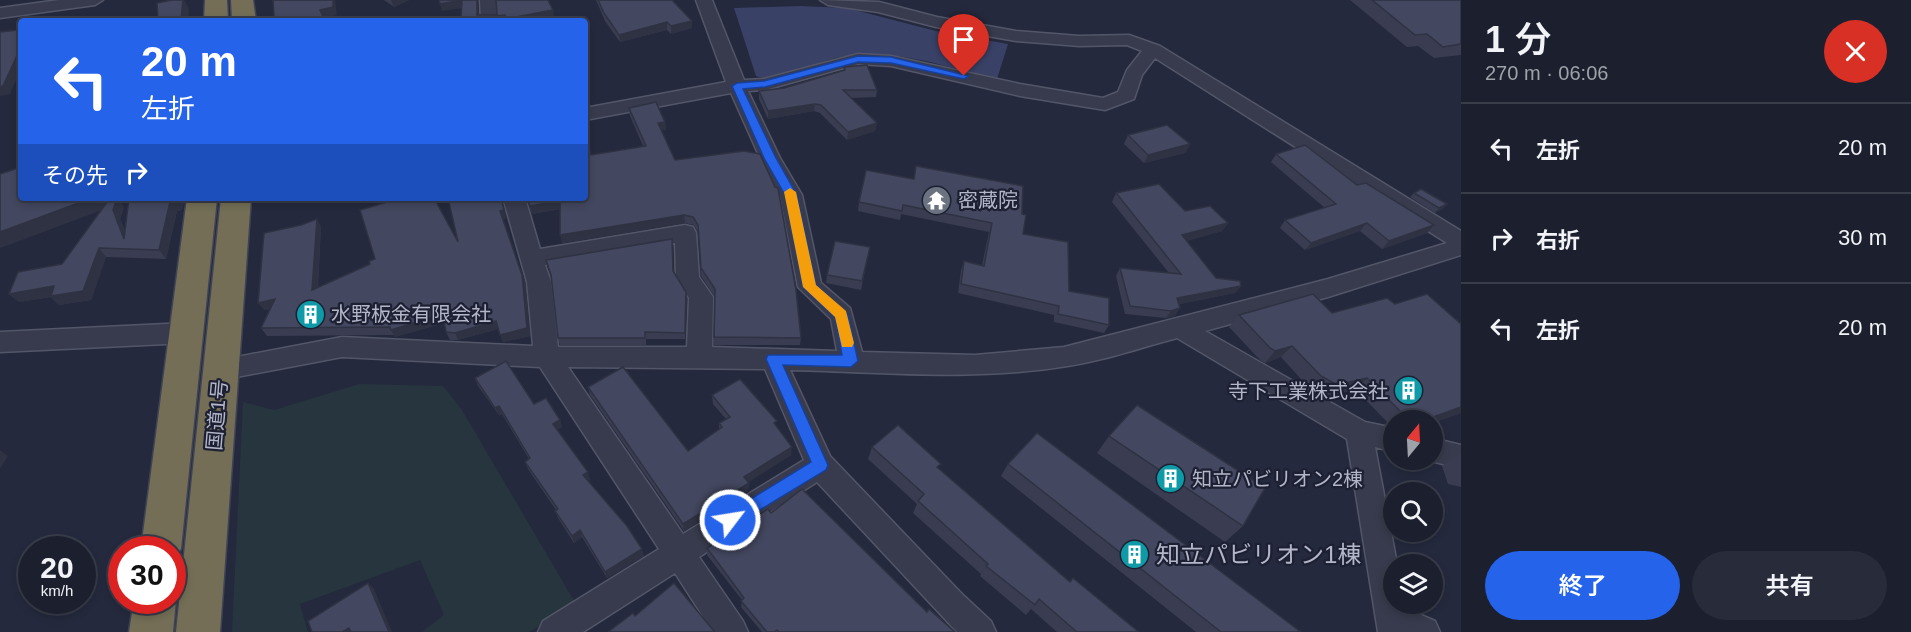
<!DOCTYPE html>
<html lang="ja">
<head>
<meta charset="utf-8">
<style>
	:root { --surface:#1b1f2e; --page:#282c3a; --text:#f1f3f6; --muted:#a0a2aa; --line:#393d4a; --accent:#2563eb }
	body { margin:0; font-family:Helvetica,"Noto Sans JP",sans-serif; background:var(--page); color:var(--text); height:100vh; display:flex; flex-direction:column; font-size:22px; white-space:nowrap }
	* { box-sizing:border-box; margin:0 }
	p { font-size:20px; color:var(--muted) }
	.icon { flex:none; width:33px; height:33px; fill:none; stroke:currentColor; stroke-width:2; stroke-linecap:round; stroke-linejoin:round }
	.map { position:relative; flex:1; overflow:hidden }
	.side { display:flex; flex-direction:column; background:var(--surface); width:450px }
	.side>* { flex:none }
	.hud { position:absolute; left:18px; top:18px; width:570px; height:183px; border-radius:6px; box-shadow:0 3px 9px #0003,0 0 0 2px var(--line); background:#2563eb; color:#fff; overflow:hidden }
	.needle { width:39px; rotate:18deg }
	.buttons { position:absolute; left:1383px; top:410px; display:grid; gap:12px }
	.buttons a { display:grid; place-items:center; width:60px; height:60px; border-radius:50%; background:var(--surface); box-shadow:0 3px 9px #0003,0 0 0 2px var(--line); font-size:30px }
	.speed { position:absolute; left:18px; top:536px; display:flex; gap:12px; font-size:30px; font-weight:700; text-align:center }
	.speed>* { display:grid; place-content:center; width:78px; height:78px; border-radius:50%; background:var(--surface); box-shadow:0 3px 9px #0003,0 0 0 2px var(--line); line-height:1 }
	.speed small { font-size:15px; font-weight:400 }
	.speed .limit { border:9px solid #d22; background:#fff; color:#111 }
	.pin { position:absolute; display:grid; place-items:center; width:51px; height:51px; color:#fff; margin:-62px -26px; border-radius:50% 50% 50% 0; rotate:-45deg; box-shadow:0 0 6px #0007 }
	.pin .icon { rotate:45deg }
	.me { position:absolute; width:66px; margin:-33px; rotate:59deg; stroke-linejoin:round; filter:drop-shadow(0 0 4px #0008) }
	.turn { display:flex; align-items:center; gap:21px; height:126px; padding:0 24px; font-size:27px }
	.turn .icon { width:78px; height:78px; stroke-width:2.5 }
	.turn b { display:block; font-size:42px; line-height:51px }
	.then { display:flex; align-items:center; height:57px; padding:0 24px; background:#0003; gap:12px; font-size:22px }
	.round { display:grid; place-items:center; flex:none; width:63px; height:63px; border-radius:32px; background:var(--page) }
	.head { display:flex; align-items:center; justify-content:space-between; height:102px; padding:0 24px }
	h1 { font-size:36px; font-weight:600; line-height:45px }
	.action { display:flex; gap:12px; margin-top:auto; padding:12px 24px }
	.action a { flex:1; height:69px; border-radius:36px; background:var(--accent); color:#fff; font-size:24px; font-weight:600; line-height:69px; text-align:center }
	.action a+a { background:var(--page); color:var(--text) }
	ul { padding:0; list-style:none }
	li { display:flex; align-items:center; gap:18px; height:90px; padding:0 24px; border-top:2px solid var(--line) }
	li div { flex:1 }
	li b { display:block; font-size:22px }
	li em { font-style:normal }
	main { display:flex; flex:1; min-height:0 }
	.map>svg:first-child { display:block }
	.green { fill:#26353e }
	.water { fill:#394166 }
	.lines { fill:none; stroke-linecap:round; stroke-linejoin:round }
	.street-casing { stroke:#535668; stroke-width:3 }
	.highway-casing { stroke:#404355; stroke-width:3 }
	.street { fill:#383b4d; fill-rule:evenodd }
	.highway { fill:#736e55; fill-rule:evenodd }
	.wall { fill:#3a3d52 }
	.shaded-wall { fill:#2f3242 }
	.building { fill:#43475f; stroke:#2f3242; stroke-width:1.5 }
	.route { fill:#2563eb; stroke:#184099; stroke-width:1.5 }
	.slow { fill:#f59e0b }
	.labels { text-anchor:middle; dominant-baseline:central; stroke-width:4.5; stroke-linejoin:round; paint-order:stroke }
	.poi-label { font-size:20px; fill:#b3b6c8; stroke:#1d2032; text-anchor:start }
	.street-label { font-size:20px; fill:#b3b6c8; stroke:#1d2032 }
	.near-poi-label { font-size:24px; fill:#b3b6c8; stroke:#1d2032; text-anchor:start }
</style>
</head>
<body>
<main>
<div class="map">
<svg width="1461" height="632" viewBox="0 0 1461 632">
	<rect width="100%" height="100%" fill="#24293d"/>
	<polygon class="green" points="359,384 443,386 462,410 576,604 529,632 422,632 444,615 420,560 300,604 308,632 232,632 243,402 274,410"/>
	<path class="water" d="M800,6L847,8L936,31L1008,44L997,79C950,68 896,48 846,56C822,60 799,72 777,83L756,76L734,8Z"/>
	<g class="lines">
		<defs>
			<g id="street">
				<polygon points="59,0 103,0 95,5 0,18 0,8"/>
				<polygon points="480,0 496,0 497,21 481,21"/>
				<path d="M696,0H712L744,80L764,79L858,54L891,56L1020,84L1103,98L1118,92L1127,70L1142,51L1127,45L1079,46L1016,41L936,27L878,12L828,5L820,0L879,2L937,17L1016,31L1079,36L1129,35L1160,46L1461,231V255L1328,297L1205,331L1365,422L1394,428V452L1375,447L1397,564H1394V603H1404L1405,608L1435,621L1440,632H1378L1347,439L1177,338C1139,348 1100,362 1061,367C972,381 880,372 790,370L830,456L961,593L991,621L996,632H957L817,482L699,557L743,621L748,632H713L675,573L583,632H538L543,621L659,549L540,367L342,357L221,380L212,377L208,370L212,363L221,360L342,337L533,346L527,282L503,198H525L540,249L685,225L693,227L696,233L699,277L713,297L712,347L837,351L831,319L798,287L780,195L760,158L731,93L585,120V108L726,82ZM1155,58L1447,243L1328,279L1064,347L975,355L862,352L850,308L821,283L802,195L780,158L748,91L765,90L858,64L891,66L1020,96L1105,110L1134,99L1142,75ZM675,243L676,278L689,298L687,347H558L551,282L545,265ZM568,367L765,369L804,460L683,534Z"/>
				<polygon points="187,323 196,326 199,333 196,340 187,343 0,352 0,332"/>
				<polygon points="1432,438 1461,445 1461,469 1424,459 1432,459"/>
			</g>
			<g id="highway">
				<polygon points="205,0 227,0 228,21 204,21"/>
				<polygon points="231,0 253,0 256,21 232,21"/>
				<polygon points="187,198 217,198 181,549 172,564 172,549 141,549"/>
				<polygon points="221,198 251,198 220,632 176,632"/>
				<polygon points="172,591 176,600 173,632 129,632 134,600 172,600"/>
			</g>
		</defs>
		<use href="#street" class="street-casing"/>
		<use href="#highway" class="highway-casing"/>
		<use href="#street" class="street"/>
		<use href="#highway" class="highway"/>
	</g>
	<g class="wall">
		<polygon points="384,0 409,0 394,7"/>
		<polygon points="596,0 672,0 692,21 692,28 671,34 667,30 620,42 605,21"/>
		<polygon points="1350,0 1461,0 1461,55 1434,58 1418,46 1407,47"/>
		<polygon points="844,67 877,90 876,97 851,98 877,123 875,131 847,140 820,113 814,111 768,119 759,99 759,91 784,88 844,70"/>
		<polygon points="629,108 665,122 666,130 662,130 675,160 801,338 800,345 714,345 715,297 701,276 698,233 694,225 685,223 562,243 560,209 532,214 526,198 585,198 591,155 643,146 630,116"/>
		<polygon points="1128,135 1190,144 1185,153 1144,163 1124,144"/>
		<polygon points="1276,154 1357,185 1434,225 1427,233 1382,249 1360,231 1305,250 1280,228 1285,220 1325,208 1271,162"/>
		<polygon points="1116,193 1185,211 1228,223 1222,231 1186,241 1216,278 1241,286 1235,293 1179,304 1175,316 1166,318 1125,314 1116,276 1120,268 1169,273 1112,202"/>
		<polygon points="1414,193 1447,204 1442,209 1435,213 1410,197"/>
		<polygon points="117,198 124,207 120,219 125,231 129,198 185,198 182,210 177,211 166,259 106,257 91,300 59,305 51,297 19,302 9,294 62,264 101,210 0,248"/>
		<polygon points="448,198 501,198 506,218 503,219 525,282 530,336 503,342 498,329 458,340 450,340 446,332 444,323 395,337 394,335 267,336 261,328 271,309 264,310 301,225 321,226 318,288 458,242"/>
		<polygon points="859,202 1022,214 1023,234 1069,291 1109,325 1104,333 1054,322 1054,315 958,293 961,270 964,261 982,265 989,232 901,214 900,220 858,211"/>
		<polygon points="870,247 861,290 826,283 827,275"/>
		<polygon points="546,260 674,272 687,299 685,339 646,339 646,345 560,345 558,338 552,277"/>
		<polygon points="1395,304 1461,324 1461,413 1432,423 1432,420 1394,420 1394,426 1390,425 1355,389 1325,397 1309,388 1281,357 1265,363 1260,360 1229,327 1239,315 1332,313"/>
		<polygon points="475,378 534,404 560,420 562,427 557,430 590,479 588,481 644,556 607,578 582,537 574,543 558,518 555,511 556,510 528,469 525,462 529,459 502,414 499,415 478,386"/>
		<polygon points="588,387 688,451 719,429 719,423 726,419 713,404 712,395 776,426 791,455 748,482 749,483 748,491 684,531 590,395"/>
		<polygon points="1109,436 1243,526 1225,542 1097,453"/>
		<polygon points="872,447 939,469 1070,582 1139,632 1057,632 1031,609 1026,615 980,576 981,574 913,513 917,504 868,459"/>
		<polygon points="1461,453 1461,487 1448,484 1442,466"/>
		<polygon points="1008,464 1301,632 1196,632 1001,476"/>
		<polygon points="771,513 927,612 955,632 762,632 741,607 742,600 707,555 707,548"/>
	</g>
	<g class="shaded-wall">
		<polygon points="183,0 184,0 189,8 188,21 181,21"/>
		<polygon points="333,0 335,0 337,15 323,18 320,10"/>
		<polygon points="391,0 409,0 394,7"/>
		<polygon points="462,0 464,8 442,11 440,4"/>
		<polygon points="477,0 478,0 479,18 505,15 506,21 461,21 461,20 477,15"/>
		<polygon points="553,10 554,17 535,21 507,21 506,19"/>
		<polygon points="692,21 692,28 671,34 671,26"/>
		<polygon points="667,22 667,30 620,42 619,35"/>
		<polygon points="21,47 21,69 10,94 0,96 0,87"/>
		<polygon points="815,104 814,111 768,119 768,111"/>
		<polygon points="665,122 666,130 659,131 658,123"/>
		<polygon points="877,123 875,131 847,140 848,132"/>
		<polygon points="1190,144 1185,153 1144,163 1148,155"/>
		<polygon points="92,198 117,198 124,207 120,219 131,248 124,239 113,210 115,205 0,248 0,232"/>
		<polygon points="176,198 185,198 182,210 177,211 166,259 159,250 170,202"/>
		<polygon points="560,201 561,209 532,214 530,206"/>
		<polygon points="1447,204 1442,209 1435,213 1439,208"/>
		<polygon points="504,210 506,218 503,219 500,211"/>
		<polygon points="684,215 685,223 562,243 560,235"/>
		<polygon points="317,219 321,226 317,298 312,290"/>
		<polygon points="1228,223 1222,231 1177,244 1182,235"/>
		<polygon points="1367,223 1360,231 1305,250 1311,243"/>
		<polygon points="1434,225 1427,233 1382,249 1389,241"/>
		<polygon points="99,248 106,257 91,300 59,305 51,297 19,302 9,294"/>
		<polygon points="522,275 525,282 530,336 503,342 500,335"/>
		<polygon points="1241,286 1235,293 1172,306 1177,298"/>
		<polygon points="686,292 687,299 685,339 685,333"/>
		<polygon points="275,299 281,307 264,310 258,303"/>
		<polygon points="1180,308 1175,316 1166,318 1171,311"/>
		<polygon points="443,314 446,322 395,337 391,330"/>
		<polygon points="496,321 498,329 458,340 455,333"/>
		<polygon points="1292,346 1281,357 1265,363 1275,351"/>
		<polygon points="1367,378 1355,389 1325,397 1337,385"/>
		<polygon points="499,406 502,414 499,415 495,408"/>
		<polygon points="1461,407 1461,413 1432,423 1432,420 1425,420"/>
		<polygon points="560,420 562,427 555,431 553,424"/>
		<polygon points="792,447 791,455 744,485 744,477"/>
		<polygon points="0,450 8,456 0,469"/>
		<polygon points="588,472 590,479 585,482 583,475"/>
		<polygon points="749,483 748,491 684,531 683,524"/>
		<polygon points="580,530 582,537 574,543 572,536"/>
		<polygon points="642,549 644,556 607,578 605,572"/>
		<polygon points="368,583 374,589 392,632 389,632"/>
		<polygon points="349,628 354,632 342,632"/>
	</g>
	<g class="building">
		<polygon points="172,0 183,0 181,21 158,21 157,3"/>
		<polygon points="273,0 333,0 333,7 320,10 325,21 275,21 274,17"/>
		<polygon points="439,0 477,0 477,15 497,15 496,0 548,0 553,10 506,19 505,15 461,20 462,0 440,4"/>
		<polygon points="598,0 672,0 692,21 671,26 667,22 619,35 604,13"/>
		<polygon points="1372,0 1461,0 1461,44 1443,47 1427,34 1415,35"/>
		<polygon points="18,30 19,34 21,33 21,47 3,86 0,87 0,32"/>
		<polygon points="867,65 877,90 843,90 877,123 848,132 821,105 815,104 768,111 759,91 784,88 845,70 844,67"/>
		<polygon points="656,102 665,122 658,123 675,160 744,151 760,154 775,187 778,188 796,290 801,338 714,337 715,289 701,268 698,225 693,217 684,215 560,235 560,201 530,206 527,198 585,198 585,137 591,155 646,146 629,108"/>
		<polygon points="1167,125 1190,144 1148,155 1128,135"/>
		<polygon points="1305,145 1357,185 1366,183 1434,225 1389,241 1367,223 1311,243 1285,220 1336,204 1276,154"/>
		<polygon points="916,166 1023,186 1022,214 1026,215 1023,234 1068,242 1069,291 1109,298 1109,325 1058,314 1059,306 961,284 964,261 984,266 992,223 903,205 902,211 859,202 866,170 914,179"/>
		<polygon points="21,167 21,198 92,198 0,232 0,174"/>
		<polygon points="1159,184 1185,211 1210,206 1228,223 1182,235 1216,278 1240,281 1241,286 1177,298 1180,308 1171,311 1130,306 1120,268 1181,274 1116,193"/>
		<polygon points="1421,189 1447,204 1439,208 1414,193"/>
		<polygon points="110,198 117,198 113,210 124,239 129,198 176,198 176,201 170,202 159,250 99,248 83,291 51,296 54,286 9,294 18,272 62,264"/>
		<polygon points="401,198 434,198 458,242 448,198 501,198 504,210 500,211 522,275 527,328 500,335 496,321 455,333 446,332 443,314 391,330 390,327 261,328 275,299 258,303 264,233 301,225 317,219 312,290 370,264 369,261 375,259 360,210"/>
		<polygon points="672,239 673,271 686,292 685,333 645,332 645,338 558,338 551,275 546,260"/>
		<polygon points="835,241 870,247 862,281 827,275"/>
		<polygon points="1313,294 1332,313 1387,298 1395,304 1427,294 1461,324 1461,407 1425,420 1411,420 1409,416 1403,414 1367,378 1337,385 1321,376 1292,346 1275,351 1270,348 1239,315"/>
		<polygon points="506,361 534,404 546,398 560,420 553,424 588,472 583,475 627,526 642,549 605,572 580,530 572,536 555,511 558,509 525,462 530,458 499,406 495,408 475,378"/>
		<polygon points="623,367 688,451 722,427 719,423 730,417 712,395 740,379 777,421 774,423 792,447 744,477 749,483 683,524 588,387"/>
		<polygon points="1137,405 1265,488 1243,526 1109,436"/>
		<polygon points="898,425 941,464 937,467 1070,582 1073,578 1139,632 1077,632 1039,599 1035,605 986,566 988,564 918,501 924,494 872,447"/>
		<polygon points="1037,433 1301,632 1221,632 1008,464"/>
		<polygon points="802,489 927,612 929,609 955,632 779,632 777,630 774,632 767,632 741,601 744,598 707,548 768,509 771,513"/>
		<polygon points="368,583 389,632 351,632 349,628 342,632 312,632 308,621"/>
		<polygon points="674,583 714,631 713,632 608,632 633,613 635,616"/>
	</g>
	<polygon class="route" points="858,56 891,57 969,76 964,79 891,63 858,62 765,87 743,89 776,158 797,195 816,285 848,315 858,361 851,367 783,365 828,465 826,470 730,528 725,525 722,520 725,515 811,462 766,359 768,355 842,355 835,317 803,287 785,195 764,158 732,86 737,83 764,81"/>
	<polygon class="slow" points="790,188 796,192 816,285 846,311 854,343 852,347 842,347 835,317 803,287 784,192"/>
	<defs>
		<symbol id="temple-disc" viewBox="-11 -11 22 22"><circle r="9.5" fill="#6b7280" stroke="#1d2032"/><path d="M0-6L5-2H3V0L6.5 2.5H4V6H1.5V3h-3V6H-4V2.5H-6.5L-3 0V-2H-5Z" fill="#fff"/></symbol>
		<symbol id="building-disc" viewBox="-11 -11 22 22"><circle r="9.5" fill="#0f9aa8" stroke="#1d2032"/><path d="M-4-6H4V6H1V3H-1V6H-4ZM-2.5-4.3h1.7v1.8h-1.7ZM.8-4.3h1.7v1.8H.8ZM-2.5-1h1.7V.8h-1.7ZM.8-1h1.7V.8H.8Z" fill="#fff"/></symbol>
	</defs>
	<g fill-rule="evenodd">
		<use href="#temple-disc" x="920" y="184" width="33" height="33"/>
		<use href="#building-disc" x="294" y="298" width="33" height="33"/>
		<use href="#building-disc" x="1392" y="374" width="33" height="33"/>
		<use href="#building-disc" x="1154" y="462" width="33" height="33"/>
		<use href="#building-disc" x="1118" y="538" width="33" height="33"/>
	</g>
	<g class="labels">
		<g class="poi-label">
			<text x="958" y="200">密蔵院</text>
			<text x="331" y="314">水野板金有限会社</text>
			<text x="1388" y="391" text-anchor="end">寺下工業株式会社</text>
			<text x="1192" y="479">知立パビリオン2棟</text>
		</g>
		<g class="street-label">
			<text transform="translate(217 415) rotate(-85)">国道1号</text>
		</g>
		<g class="near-poi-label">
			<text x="1156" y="554">知立パビリオン1棟</text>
		</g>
	</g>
</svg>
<div class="buttons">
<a><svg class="needle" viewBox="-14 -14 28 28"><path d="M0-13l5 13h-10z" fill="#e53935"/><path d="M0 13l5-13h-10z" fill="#a0a2aa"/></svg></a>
<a><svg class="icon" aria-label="search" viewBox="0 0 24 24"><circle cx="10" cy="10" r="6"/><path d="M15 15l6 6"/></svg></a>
<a><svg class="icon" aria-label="layers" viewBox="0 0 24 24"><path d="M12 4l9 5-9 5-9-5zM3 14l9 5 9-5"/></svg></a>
</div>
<div class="speed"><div>20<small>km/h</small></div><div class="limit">30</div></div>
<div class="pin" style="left:964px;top:76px;background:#d93025"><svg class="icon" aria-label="arrive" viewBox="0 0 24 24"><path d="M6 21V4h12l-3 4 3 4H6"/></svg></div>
<svg class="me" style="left:730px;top:520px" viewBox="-20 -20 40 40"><circle r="17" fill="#2563eb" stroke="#fff" stroke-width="3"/><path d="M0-11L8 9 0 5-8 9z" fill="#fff"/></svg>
<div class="hud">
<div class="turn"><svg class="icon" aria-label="left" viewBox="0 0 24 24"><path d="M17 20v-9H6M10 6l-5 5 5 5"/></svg><div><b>20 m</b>左折</div></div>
<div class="then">その先<svg class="icon" aria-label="right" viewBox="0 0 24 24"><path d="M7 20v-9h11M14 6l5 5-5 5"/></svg></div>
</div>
</div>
<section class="side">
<div class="head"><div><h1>1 分</h1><p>270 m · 06:06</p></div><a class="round" style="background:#d93025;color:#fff"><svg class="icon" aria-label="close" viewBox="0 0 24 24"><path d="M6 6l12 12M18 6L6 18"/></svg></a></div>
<ul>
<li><svg class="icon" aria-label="left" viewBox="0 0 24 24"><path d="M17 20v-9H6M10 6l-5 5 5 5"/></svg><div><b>左折</b></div><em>20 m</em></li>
<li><svg class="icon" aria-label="right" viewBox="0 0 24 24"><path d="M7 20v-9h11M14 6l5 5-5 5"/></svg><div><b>右折</b></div><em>30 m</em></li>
<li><svg class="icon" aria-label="left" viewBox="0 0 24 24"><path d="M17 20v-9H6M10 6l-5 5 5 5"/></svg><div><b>左折</b></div><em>20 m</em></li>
</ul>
<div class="action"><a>終了</a><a>共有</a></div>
</section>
</main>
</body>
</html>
